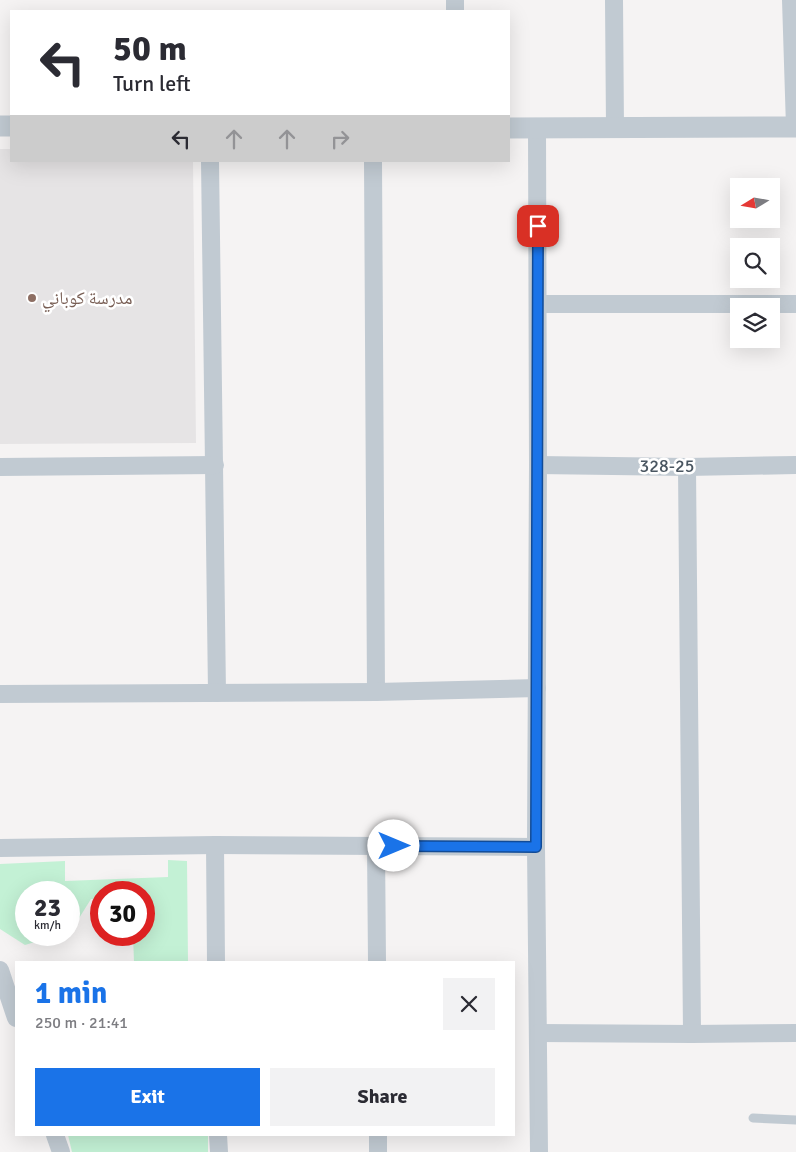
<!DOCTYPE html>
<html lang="en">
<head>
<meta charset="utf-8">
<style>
	:root { --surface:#fff; --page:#f2f2f3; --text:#2b2b33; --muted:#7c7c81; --accent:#1a73e8 }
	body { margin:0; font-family:Signika,"Noto Naskh Arabic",sans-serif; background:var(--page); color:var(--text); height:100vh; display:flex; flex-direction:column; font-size:19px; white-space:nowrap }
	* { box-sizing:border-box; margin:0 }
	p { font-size:16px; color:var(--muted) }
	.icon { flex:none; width:28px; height:28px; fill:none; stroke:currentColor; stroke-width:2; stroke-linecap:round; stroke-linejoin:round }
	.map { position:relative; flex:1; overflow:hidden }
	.side { position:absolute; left:15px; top:961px; width:500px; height:175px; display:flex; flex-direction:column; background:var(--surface); border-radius:0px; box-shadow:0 5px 20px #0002 }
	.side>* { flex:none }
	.hud { position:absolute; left:10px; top:10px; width:500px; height:152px; border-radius:0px; box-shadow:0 5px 20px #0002; background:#fff; color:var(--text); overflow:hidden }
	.needle { width:32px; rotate:259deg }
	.fabs { position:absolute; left:730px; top:178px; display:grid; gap:10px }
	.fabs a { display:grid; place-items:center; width:50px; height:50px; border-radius:0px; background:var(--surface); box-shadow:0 5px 20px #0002; font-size:25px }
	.speed { position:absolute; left:15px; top:881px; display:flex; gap:10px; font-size:25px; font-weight:700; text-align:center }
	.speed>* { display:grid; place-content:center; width:65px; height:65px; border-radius:50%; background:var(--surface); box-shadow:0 5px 20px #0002; line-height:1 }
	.speed small { font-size:12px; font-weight:400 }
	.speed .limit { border:8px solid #d22; background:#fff; color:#111 }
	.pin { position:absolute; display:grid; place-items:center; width:42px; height:42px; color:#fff; margin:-21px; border-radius:10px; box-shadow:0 2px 8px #0006 }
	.me { position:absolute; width:55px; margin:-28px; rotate:90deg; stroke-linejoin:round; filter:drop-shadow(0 0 4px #0008) }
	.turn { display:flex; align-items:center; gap:18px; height:105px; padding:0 20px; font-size:22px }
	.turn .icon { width:65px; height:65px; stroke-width:2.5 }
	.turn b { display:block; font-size:35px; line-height:42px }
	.lanes { display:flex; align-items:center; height:48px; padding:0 20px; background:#0003; justify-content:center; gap:25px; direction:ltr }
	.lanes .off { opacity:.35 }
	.round { display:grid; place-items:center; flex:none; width:52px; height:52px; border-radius:0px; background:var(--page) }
	.overview { display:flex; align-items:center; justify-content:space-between; height:85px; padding:0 20px }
	h1 { font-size:30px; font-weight:700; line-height:38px; color:var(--accent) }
	.button { display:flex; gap:10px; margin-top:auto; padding:10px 20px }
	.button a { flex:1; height:58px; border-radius:0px; background:var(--accent); color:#fff; font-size:20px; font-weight:700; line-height:58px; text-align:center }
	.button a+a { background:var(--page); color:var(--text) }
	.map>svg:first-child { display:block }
	.education { fill:#e6e4e5 }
	.green { fill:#c3f1d5 }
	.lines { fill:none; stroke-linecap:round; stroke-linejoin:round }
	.service { stroke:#c1cad2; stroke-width:9 }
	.minor { stroke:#c1cad2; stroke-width:18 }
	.tertiary { stroke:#c1cad2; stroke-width:21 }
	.route-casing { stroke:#114b97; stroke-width:12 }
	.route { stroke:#1a73e8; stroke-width:9 }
	.education-dot { fill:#8d6e63; stroke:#fff; stroke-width:2 }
	.labels { text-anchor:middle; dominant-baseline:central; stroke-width:5; stroke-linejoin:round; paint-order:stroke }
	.education-label { font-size:18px; fill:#785e54; stroke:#fff; text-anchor:start }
	.street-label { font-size:18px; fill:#4a5661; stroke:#fff }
</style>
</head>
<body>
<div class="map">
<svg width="796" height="1152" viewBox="0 0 796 1152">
	<rect width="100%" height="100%" fill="#f5f3f3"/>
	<polygon class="education" points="0,149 11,149 11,161 193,161 196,443 0,444"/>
	<g class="green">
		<polygon points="168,860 187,861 188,962 134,962 133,935 144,935 144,892 101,892 101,900 91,899 71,931 69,932 69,892 26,892 26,935 58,935 25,945 0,929 0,864 65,861 65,881 168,877"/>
		<polygon points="68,1135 208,1135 208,1152 72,1152"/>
	</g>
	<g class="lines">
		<polyline class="service" points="753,1118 796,1120"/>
		<g class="minor">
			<polyline points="455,0 455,11"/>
			<polyline points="614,0 615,128"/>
			<polyline points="791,0 795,127"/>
			<polyline points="537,128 538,465 536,847 539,1152"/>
			<polyline points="210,161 217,693"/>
			<polyline points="373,161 376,692"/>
			<polyline points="538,304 796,304"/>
			<polyline points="538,465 687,467 796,465"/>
			<polyline points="0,467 215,465"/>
			<polyline points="687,467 692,1034"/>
			<polyline points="0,694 376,692 537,688"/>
			<polyline points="215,845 216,962"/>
			<polyline points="376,846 377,962"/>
			<polyline points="0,848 215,845 536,847"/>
			<polyline points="0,970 16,1018"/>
			<polyline points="539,1033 692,1034 796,1033"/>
			<polyline points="55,1135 61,1152"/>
			<polyline points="218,1135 219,1152"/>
			<polyline points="378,1135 378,1152"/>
		</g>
		<g class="tertiary">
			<polyline points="0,126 11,126"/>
			<polyline points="509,128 796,127"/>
		</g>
	</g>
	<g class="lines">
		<defs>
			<polyline id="route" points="394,846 536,847 538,226"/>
		</defs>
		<use href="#route" class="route-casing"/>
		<use href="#route" class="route"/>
	</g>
	<circle class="education-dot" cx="32" cy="298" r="5"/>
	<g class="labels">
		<g class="education-label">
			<text x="42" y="298">مدرسة كوباني</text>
		</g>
		<g class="street-label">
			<text x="667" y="466">328-25</text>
		</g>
	</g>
</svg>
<div class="fabs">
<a><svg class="needle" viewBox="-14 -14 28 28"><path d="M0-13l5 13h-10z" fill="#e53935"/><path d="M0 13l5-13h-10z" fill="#7c7c81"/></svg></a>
<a><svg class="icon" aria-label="search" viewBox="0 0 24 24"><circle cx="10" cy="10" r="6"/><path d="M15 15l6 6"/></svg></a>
<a><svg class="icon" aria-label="layers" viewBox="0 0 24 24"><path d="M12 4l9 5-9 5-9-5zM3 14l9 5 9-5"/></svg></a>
</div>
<div class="speed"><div>23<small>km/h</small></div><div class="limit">30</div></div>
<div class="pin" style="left:538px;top:226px;background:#d93025"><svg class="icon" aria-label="arrive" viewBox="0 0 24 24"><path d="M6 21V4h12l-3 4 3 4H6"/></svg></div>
<svg class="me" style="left:394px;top:846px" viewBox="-20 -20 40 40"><circle r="19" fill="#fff"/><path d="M0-13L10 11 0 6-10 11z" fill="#1a73e8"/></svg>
<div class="hud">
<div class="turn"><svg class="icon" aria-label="left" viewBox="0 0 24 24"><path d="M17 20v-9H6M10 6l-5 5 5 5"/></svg><div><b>50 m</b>Turn left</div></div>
<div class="lanes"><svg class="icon" aria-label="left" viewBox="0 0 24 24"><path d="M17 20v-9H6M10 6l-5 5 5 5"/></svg><svg class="icon off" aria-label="ahead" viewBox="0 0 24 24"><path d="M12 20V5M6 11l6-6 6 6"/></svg><svg class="icon off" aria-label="ahead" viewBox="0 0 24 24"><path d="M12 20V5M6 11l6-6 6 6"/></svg><svg class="icon off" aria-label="right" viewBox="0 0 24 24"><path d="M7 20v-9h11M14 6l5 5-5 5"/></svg></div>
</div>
<section class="side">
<div class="overview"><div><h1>1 min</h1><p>250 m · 21:41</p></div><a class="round"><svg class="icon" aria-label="close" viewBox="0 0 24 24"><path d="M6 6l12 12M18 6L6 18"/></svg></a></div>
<div class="button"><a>Exit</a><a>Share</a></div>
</section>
</div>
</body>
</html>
